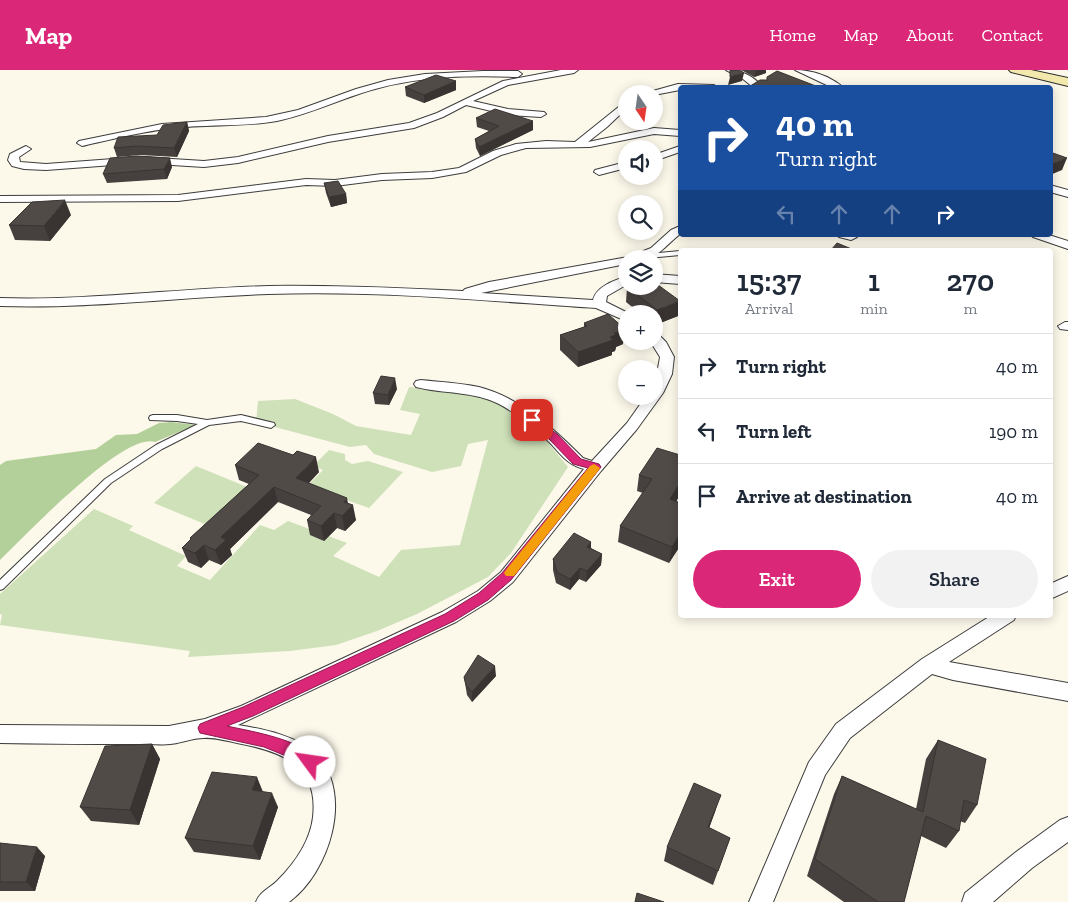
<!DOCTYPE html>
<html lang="en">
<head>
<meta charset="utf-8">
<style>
	:root { --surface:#fff; --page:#f2f2f3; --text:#1f2937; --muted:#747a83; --line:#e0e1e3; --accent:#db2777 }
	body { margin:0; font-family:"Zilla Slab",serif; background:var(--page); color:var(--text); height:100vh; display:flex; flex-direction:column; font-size:19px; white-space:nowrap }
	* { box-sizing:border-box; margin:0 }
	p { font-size:16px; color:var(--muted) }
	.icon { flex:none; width:28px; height:28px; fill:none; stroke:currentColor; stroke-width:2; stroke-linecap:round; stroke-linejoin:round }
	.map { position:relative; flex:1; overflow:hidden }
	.side { position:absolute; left:678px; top:178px; width:375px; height:370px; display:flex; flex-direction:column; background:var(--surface); border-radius:5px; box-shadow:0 2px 12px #0003 }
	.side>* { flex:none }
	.banner { position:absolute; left:678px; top:15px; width:375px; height:152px; border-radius:5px; box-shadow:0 2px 12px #0003; background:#1a4fa0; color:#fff; overflow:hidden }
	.needle { width:32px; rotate:167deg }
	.tools { position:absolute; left:618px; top:15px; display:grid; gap:10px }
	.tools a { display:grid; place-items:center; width:45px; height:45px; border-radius:50%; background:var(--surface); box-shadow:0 2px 12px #0003; font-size:25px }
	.pin { position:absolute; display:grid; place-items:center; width:42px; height:42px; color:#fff; margin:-21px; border-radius:10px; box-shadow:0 2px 8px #0006 }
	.me { position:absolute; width:55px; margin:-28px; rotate:301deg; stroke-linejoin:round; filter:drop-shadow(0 0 4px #0008) }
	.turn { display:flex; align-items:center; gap:18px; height:105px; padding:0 15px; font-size:22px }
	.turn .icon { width:65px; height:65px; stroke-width:2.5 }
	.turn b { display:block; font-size:35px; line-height:42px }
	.lanes { display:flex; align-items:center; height:48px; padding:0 15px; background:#0003; justify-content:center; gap:25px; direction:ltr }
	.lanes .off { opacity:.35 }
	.eta { display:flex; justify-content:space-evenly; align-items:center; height:85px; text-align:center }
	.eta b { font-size:30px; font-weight:600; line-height:35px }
	.action { display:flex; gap:10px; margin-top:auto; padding:10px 15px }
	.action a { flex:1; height:58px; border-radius:30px; background:var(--accent); color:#fff; font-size:20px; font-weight:600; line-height:58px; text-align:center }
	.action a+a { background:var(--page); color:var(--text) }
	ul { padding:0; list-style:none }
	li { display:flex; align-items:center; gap:15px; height:65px; padding:0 15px; border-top:1px solid var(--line) }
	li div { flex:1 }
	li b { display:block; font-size:19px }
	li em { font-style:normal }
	header { display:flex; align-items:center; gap:30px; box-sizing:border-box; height:70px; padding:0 25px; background:var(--accent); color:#fff }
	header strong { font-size:24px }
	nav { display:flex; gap:28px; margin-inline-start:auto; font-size:18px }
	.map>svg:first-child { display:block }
	.green { fill:#cfe1b9 }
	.forest { fill:#b4d09a }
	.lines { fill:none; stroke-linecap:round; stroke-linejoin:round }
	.lane-casing { stroke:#3d3d3d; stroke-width:2 }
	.street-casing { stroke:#3d3d3d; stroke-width:2 }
	.secondary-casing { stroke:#2c2c2c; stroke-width:2 }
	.lane { fill:#fff; fill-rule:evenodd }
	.street { fill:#fff; fill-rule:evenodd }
	.secondary { fill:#f4e9ad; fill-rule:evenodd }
	.wall { fill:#46403e }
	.shaded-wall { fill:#393432 }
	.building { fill:#514b48; stroke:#393432 }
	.route { fill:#db2777; stroke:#8e194d }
	.slow { fill:#f59e0b }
</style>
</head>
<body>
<header>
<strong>Map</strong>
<nav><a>Home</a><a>Map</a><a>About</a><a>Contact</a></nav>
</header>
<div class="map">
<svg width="1068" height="832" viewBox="0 0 1068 832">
	<rect width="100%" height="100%" fill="#fcf8ea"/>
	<g class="green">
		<polygon points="409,317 468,322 494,330 536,358 568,397 511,483 488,507 417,544 377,561 336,575 290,581 188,587 190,581 0,555 2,545 0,544 0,524 94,439 133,456 129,460 186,486 177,496 210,510 260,455 274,460 288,451 347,473 333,486 379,507 401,480 460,475 488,370 468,374 461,396 432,402 374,384 366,375 350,377 256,352 258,331 295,329 333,344 356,356 411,365 420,344 400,340"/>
		<polygon points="329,380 345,384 345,390 352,394 368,391 403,402 369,438 307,416 323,400 313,396"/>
		<polygon points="196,396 247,417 207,455 154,433"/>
	</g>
	<path class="forest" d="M171,352L196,355L155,372C124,361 24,467 0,490V395L6,391L96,379L116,365L137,364L159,353Z"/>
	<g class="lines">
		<defs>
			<g id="lane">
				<polygon points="680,181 680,185 648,188 645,186 648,184"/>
				<polygon points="153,345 177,345 207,350 241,345 274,353 275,355 271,358 241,351 209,355 162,379 111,413 3,519 0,520 0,510 105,409 156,375 198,354 177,351 150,350 149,348 150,346"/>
			</g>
			<g id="street">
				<polygon points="561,0 578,0 574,3 508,15 473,31 508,39 544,42 546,44 541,47 508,45 466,35 443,47 414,58 328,72 238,93 204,97 140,93 46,100 24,99 12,96 8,90 10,84 26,76 31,79 19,87 20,92 46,94 140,87 204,91 238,87 328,66 409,53 437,43 503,11"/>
				<path d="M726,0C742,0 753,6 764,18H754L743,9Z"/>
				<path d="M795,0C812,0 830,6 844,18H833Z"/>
				<path d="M483,1H518L522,4L518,7C470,5 421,6 375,19C342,28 311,44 277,51C244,57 209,54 175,58C144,61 113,69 82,76L77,73L79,71L162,54L266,47L298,40L356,19L388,10L425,4Z"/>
				<polygon points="678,14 714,15 718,18 680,18 680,20 654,25 642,24"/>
				<polygon points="626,31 626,39 607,57 588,72 654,58 680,60 680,66 654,64 590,77 526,78 501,85 466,102 432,108 382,110 335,116 306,115 178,131 0,132 0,126 178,125 306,109 335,110 382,104 432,102 459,98 493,81 516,74 546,71 575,72"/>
				<polygon points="680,76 680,82 654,91 654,85"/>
				<polygon points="626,92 626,98 599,105 594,102 595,100"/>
				<polygon points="1050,115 1068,120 1068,127 1050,122"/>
				<path d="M680,156V164C656,184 660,189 626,189V194L481,223L593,230C596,217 614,210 626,207V215L607,226L606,232L630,244H626V251L596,238C487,231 377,220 268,224C178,227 90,239 0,236V228C90,231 179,218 269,216C334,215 399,218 463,221L465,219L489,212L628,187L651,178L671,160Z"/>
				<polygon points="837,165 855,165 857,167 851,170 839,167"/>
				<polygon points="1031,165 1049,165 1068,171 1068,179 1033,167"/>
				<polygon points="654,204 680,206 680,214 654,212"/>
				<polygon points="1065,252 1068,252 1068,260 1060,259 1058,256"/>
				<path d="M654,264L659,265L666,272L674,287L672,304L663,323L637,359L601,401L513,512L490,531L456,552L238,655C264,659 298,666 317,685C354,725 329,803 289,832H256C260,821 269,819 277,811C294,794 310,772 313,747C319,694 280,681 237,673C227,671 214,667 204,668C192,668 181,673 170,674C163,675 155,674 148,674C98,674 49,674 0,673V655L169,656L205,649L241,636L442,542L478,521L501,502L584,399C565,394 560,382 546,369C532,356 516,343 499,334C473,321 444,324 416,317L414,314L416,311L421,310C440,312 460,313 479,317C521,328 553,358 583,388L592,391L627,353L646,326H654C654,312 658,301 660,287L650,271H654Z"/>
				<polygon points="1068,506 1068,521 1050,529 1050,514"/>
				<polygon points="992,545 1016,545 1014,550 949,592 1068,613 1068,631 953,610 932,604 850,668 825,705 773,832 749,832 809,692 836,654 922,589"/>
				<polygon points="1068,747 1068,772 1032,798 993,832 962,832 965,823 1016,782 1060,750"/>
			</g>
			<polygon id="secondary" points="1009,0 1031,0 1068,8 1068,16 1011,2"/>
		</defs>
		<use href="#lane" class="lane-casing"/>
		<use href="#street" class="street-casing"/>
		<use href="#secondary" class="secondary-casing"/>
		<use href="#lane" class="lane"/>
		<use href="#street" class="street"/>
		<use href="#secondary" class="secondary"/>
	</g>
	<g class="wall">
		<polygon points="739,0 766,0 766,3 754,7 743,1"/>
		<polygon points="456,11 456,20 424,33 406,26 405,17"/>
		<polygon points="476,48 533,51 533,60 480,86 476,78 475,69 489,61 477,57"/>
		<polygon points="187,52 189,61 177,87 140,85 117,87 114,78 157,65"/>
		<polygon points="172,97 167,109 107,113 103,104"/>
		<polygon points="324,113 346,124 347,133 331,137 326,123"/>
		<polygon points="71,145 50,171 15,170 9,155"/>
		<polygon points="627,217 678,246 655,255 654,254 654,244 641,244 626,232"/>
		<polygon points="680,240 680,255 678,253"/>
		<polygon points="584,253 623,274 616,277 615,281 612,282 612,285 578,297 560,280 560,265 584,257"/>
		<polygon points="680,273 680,303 678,287"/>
		<polygon points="397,319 389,335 375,334 373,323"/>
		<polygon points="680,385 680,425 676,431 680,433 680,476 669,493 618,472 620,456 643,423 637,421 639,405"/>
		<polygon points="235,395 319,402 309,413 348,433 356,450 345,461 337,458 324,471 310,465 307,450 311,445 278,432 230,479 232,485 221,495 209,490 201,498 188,492 182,478 190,470 190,468 249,414 239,410"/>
		<polygon points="591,472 591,478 602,484 601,495 586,512 579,509 570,520 556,513 553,500 553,489"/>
		<polygon points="496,606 472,632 467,625 464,607"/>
		<polygon points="938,670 977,735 965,753 960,751 959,761 946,778 921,766 904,832 844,832 807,806 834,724 842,706 916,739 926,689"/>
		<polygon points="152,674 160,689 139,755 91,751 80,737"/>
		<polygon points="263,722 278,737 260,790 194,782 185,768"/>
		<polygon points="716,739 709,758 730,768 713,815 664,791 667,777"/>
		<polygon points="0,773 45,786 35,821 0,821"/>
	</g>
	<g class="shaded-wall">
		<polygon points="756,0 766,0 766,3 754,7"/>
		<polygon points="744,3 742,11 728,15 730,7"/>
		<polygon points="456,11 456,20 424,33 424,25"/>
		<polygon points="533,51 533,60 480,86 479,77"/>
		<polygon points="187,52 189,61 177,87 174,78"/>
		<polygon points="170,88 172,97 167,109 164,99"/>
		<polygon points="1067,88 1062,100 1050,105 1050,95"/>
		<polygon points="346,124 347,133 331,137 329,127"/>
		<polygon points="65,130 71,145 50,171 44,156"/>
		<polygon points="680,231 678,246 655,255 657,240"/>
		<polygon points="625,259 623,274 616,277 615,281 612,282 612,285 578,297 578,282 610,267 614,263"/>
		<polygon points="395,308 397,319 389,335 388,325"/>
		<polygon points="316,387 319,402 299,423 296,408"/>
		<polygon points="680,413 680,425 668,445 670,429"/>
		<polygon points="274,417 278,432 230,479 232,485 221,495 215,480 221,467"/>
		<polygon points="347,428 349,439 353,435 356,450 345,461 342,446 344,432"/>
		<polygon points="334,443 337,458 324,471 321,456"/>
		<polygon points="680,464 680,476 669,493 672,477"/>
		<polygon points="591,472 591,482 587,477"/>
		<polygon points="204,475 209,490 201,498 195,483"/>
		<polygon points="602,484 601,495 586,512 587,501"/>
		<polygon points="580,498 579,509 570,520 570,509"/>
		<polygon points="495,596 496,606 472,632 472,622"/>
		<polygon points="152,674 160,689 139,755 130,740"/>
		<polygon points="257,707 263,722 252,720"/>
		<polygon points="272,723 278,737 260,790 253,776"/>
		<polygon points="721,725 716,739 704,772 708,757"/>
		<polygon points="37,777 45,786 35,821 26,812"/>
	</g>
	<g class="building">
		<polygon points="730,0 739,0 744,3 730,7"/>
		<polygon points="777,1 821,18 747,18 760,10 767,10 767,7"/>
		<polygon points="436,5 456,11 424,25 405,17"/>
		<polygon points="495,39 533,51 479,77 475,69 499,56 476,48"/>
		<polygon points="187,52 174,78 137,76 114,78 118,67 157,65 163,55"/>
		<polygon points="1050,82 1067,88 1050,95"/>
		<polygon points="137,86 170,88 164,99 103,104 110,88"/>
		<polygon points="338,111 346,124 329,127 324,113"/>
		<polygon points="65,130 44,156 9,155 32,132"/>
		<polygon points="837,173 854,180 831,180"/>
		<polygon points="654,212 680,231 657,240 627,217 654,216"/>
		<polygon points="608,244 625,259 614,263 616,265 610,267 613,270 578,282 560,265 587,256 584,253"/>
		<polygon points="381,306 395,308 388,325 373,323"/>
		<polygon points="258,373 293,385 297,381 316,387 296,408 347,428 344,432 353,435 342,446 334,443 321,456 307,450 321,436 274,417 221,467 226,470 215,480 204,475 195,483 182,478 191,469 190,468 259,405 235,395"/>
		<polygon points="657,378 680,385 680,413 670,429 680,433 680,464 672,477 620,456 652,409 639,405"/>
		<polygon points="574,463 591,472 587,477 602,484 587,501 580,498 570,509 557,502 553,489"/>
		<polygon points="478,585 495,596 472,622 466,615 464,607"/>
		<polygon points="938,670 986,689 977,735 964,730 959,761 926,746 904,832 878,832 815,789 842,706 923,742"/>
		<polygon points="152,674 130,740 80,737 105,676"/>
		<polygon points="212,702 257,707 252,720 272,723 253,776 185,768"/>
		<polygon points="694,713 721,725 708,757 730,768 718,801 667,777"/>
		<polygon points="0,773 37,777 26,812 0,812"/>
		<polygon points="637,823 664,832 635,832"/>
	</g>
	<path class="route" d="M532,346L557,364L581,389L599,394L601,397L511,510L488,530L454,551L253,646L227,656C249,661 307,670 317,692L315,697L310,699L291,688L264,677L200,663L198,658L200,654L243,637L445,544L479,523L502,503L588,398L573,394L549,369L529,352L527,350Z"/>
	<polygon class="slow" points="594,394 600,398 598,401 514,506 506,506 504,503 506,500 590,396"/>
</svg>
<div class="tools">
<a><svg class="needle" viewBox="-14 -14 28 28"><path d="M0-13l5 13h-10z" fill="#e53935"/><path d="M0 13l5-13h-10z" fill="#747a83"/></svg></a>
<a><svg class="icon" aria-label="sound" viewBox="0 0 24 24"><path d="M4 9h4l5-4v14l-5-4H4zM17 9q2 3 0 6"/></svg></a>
<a><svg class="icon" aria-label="search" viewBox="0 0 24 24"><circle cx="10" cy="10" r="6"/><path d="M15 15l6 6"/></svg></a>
<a><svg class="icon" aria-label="layers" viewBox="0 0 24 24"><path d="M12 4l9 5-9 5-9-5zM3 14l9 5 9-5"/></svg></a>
<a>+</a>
<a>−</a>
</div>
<div class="pin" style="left:532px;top:350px;background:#d93025"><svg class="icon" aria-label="arrive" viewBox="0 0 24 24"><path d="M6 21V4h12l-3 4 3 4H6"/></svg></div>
<svg class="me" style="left:310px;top:692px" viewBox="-20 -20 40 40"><circle r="19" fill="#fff"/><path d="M0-13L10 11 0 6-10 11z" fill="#db2777"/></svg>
<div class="banner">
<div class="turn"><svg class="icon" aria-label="right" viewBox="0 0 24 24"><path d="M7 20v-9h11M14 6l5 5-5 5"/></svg><div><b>40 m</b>Turn right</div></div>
<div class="lanes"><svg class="icon off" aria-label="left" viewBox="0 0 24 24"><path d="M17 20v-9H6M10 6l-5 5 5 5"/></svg><svg class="icon off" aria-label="ahead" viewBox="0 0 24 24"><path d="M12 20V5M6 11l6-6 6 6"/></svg><svg class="icon off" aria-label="ahead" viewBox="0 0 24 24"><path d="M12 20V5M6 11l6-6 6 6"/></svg><svg class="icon" aria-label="right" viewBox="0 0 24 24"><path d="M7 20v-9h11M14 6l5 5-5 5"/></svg></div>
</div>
<section class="side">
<div class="eta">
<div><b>15:37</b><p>Arrival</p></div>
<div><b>1</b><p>min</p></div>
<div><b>270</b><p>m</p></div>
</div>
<ul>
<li><svg class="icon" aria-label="right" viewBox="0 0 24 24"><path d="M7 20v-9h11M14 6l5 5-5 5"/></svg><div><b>Turn right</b></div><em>40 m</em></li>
<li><svg class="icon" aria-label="left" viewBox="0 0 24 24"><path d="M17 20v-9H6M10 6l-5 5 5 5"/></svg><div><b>Turn left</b></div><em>190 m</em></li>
<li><svg class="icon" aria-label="arrive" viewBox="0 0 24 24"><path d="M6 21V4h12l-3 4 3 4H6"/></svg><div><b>Arrive at destination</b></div><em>40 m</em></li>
</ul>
<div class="action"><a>Exit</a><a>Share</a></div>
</section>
</div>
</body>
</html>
